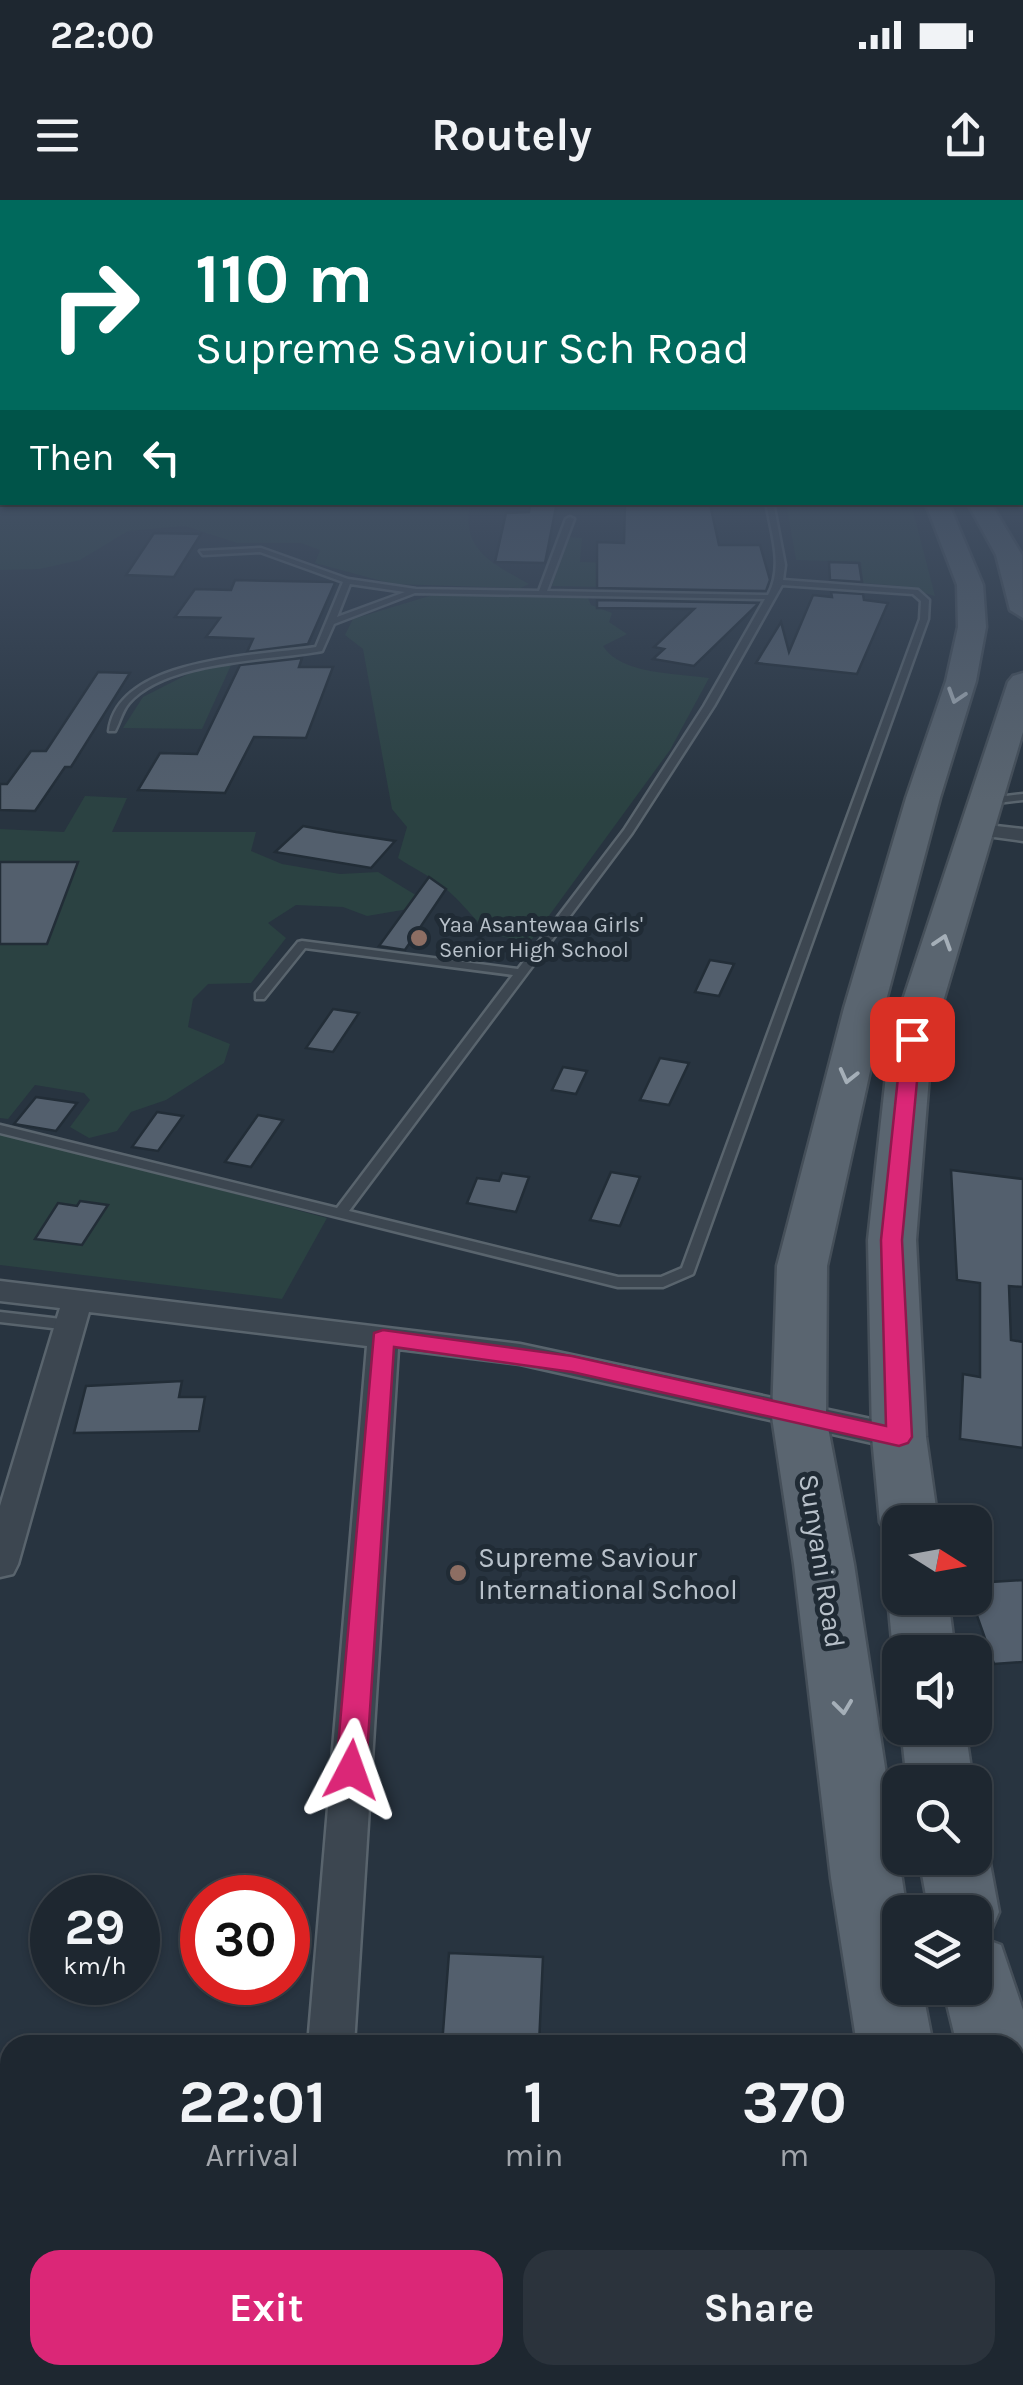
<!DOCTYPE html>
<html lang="en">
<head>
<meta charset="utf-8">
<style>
	:root { --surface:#1e2730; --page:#2b333c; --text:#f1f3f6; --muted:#a1a5ab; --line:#3c444c; --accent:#db2777 }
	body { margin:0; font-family:Karla,sans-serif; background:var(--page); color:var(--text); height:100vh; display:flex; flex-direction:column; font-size:38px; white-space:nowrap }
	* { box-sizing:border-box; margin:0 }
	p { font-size:32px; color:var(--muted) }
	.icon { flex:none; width:55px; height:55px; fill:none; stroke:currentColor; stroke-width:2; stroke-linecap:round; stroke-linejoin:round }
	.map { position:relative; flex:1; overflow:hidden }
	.sheet { position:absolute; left:0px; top:1835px; width:1025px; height:350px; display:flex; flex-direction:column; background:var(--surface); border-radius:30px 30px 0 0; box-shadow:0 2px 8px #0004,0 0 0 2px var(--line) }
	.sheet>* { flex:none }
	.banner { position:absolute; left:0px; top:0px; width:1025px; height:305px; box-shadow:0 2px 8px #0004,0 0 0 2px var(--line); background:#00695c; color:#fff; overflow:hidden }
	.needle { width:65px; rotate:101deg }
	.fabs { position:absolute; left:882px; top:1305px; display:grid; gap:20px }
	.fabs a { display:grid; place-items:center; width:110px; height:110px; border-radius:20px; background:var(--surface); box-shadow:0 2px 8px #0004,0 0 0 2px var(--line); font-size:50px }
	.speed { position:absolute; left:30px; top:1675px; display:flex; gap:20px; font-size:50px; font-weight:700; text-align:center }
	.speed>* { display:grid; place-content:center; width:130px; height:130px; border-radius:50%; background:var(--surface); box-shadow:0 2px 8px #0004,0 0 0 2px var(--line); line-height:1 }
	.speed small { font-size:25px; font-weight:400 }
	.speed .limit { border:15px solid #d22; background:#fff; color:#111 }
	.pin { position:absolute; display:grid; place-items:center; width:85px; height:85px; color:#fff; margin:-42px; border-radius:20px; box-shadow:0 5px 15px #0006 }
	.me { position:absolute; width:110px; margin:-55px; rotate:4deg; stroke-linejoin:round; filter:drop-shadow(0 0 8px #0008) }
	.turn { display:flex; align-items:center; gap:35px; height:210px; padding:0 30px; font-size:45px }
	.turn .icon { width:130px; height:130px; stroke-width:2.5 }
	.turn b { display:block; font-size:70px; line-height:85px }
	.then { display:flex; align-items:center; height:95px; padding:0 30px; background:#0003; gap:20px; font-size:38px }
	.eta { display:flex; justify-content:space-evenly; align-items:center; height:170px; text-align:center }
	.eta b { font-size:60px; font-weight:700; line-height:70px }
	.cta { display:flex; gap:20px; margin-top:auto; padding:20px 30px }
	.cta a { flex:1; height:115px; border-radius:30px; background:var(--accent); color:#fff; font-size:40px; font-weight:700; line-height:115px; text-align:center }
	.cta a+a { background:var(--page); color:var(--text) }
	.status { display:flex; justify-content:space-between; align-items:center; height:70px; padding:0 50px; background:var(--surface); direction:ltr }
	.status svg { height:28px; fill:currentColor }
	header { display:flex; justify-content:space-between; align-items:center; height:130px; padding:0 30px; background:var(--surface); font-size:45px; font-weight:700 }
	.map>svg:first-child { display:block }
	.green { fill:#2b4242 }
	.building { fill:#535f6d; stroke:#222d37; stroke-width:2.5 }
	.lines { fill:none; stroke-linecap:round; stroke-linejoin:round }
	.lane-casing { stroke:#59646d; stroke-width:5 }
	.street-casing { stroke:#59646d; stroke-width:5 }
	.primary-casing { stroke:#454f59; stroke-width:5 }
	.lane { fill:#3c4650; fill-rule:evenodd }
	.street { fill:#3c4650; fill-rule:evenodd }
	.primary { fill:#5a6570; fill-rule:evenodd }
	.oneway { stroke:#a5afb8 }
	.route { fill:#db2777; stroke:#8e194d; stroke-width:2.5 }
	.education-dot { fill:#8d6e63; stroke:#202b35; stroke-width:4 }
	.labels { text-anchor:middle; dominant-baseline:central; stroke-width:10; stroke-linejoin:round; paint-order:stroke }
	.far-poi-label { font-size:22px; fill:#b8c1ca; stroke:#202b35; text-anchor:start }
	.poi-label { font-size:28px; fill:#b8c1ca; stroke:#202b35; text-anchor:start }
	.street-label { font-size:28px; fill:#b8c1ca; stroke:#202b35 }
</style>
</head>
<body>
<div class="status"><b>22:00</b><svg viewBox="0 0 49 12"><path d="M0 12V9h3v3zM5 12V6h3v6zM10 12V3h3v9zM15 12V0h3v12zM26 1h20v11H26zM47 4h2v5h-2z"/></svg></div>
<header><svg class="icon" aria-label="menu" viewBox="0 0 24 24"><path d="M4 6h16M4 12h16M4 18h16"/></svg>Routely<svg class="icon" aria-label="share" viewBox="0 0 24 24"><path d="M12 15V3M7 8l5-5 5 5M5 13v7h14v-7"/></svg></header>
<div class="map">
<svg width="1023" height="2185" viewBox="0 0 1023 2185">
	<rect width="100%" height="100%" fill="#283440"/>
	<g class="green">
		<path d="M0,295L2,302L470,303C461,351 492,363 529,384L520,388L393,384L315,363L320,350L301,343H237L185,326L128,331L80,360L40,369L0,370Z"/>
		<polygon points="786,303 911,303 935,396 900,386 863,383 861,362 796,360"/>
		<polygon points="568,337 582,338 580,362 614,363 605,387 552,386"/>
		<path d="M436,394L587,396L591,405L612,413L609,422L627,434L603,446C621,475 677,473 709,478L670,550L532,739C480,741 480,718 446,689C432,677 413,668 398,658L407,627L392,609L363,449L345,435L353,419Z"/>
		<polygon points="232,463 202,529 123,528 143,497 196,470"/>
		<polygon points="85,596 127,598 112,632 256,632 251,651 282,664 340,674 378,672 432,705 367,716 343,707 296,705 268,723 286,738 251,783 208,784 193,799 188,827 230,844 224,863 166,900 131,912 117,931 89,938 70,927 90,900 84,893 35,885 8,919 0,918 0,629 64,632"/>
		<polygon points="0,934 34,941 327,1018 282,1099 0,1065"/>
	</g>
	<g class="building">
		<polygon points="531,302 557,302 545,363 495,362 506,313 529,312"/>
		<polygon points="625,302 710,304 719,345 760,345 770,380 766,391 597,388 597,342 624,343"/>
		<polygon points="154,333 201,334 174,377 126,375"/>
		<polygon points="829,362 859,363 862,382 830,380"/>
		<polygon points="235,380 333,382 335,383 308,444 247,452 253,439 206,437 220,418 175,417 195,389 231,390"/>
		<polygon points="831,392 863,394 864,400 888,403 857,474 756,463 781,422 789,452 813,395 832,397"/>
		<polygon points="597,400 759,403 694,466 653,459 664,449 654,447 694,409 597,408"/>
		<polygon points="302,458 299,467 333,467 306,538 254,537 225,593 138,590 160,553 197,554 240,465"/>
		<polygon points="98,472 130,473 71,567 65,567 35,611 0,610 0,584 7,584 31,551 46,551"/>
		<polygon points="303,626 336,632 395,641 371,668 275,652"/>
		<polygon points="0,662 78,662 47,744 0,744"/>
		<polygon points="429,677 446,689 405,750 379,746"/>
		<polygon points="710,760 734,764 719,796 695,792"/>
		<polygon points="333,809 359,813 333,852 306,848"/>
		<polygon points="660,858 689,863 669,905 640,900"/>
		<polygon points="563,867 587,871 576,894 552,890"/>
		<polygon points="36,897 77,903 56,931 14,924"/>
		<polygon points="157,912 183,916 158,951 132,947"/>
		<polygon points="258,915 283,920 251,967 225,962"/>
		<polygon points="951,970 1023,979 1023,1087 1009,1086 1011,1140 1023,1142 1023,1248 960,1239 963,1174 980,1177 980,1083 957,1080"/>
		<polygon points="611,972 640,977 620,1026 590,1020"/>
		<polygon points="502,973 529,977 516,1012 467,1003 477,978 499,981"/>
		<polygon points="80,1001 108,1005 82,1045 35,1039 58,1003 77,1006"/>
		<polygon points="182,1181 179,1197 205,1197 199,1231 74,1233 86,1186"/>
		<polygon points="1023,1380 1023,1462 994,1464 975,1410 975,1383"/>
		<polygon points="449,1753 543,1757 539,1845 442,1845"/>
	</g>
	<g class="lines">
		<defs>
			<g id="lane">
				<path d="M766,302H773L785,365L783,380L918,390L929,400L928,419L693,1074L663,1087H618L0,933V925L337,1008L513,775L305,748L264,799H256V793L298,742L302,741L518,769L624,630L704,506L765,399L415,393L334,424L322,451C269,461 167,460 129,503C122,511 120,522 115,531H109C118,457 258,456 316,447L343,382L260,352L203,355L200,351L261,348L348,379L416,389L539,391L566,319L570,317L574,319L547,391L768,395C784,366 771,333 766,302ZM350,384L405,392L337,417ZM782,385L913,394L921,401L920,419L682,1068L661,1077H618L349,1011L632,633L714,506Z"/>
				<polygon points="1023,594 1023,600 989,604 984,601 989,598"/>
				<polygon points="0,1112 70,1120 78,1125 70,1130 0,1122"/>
			</g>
			<g id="street">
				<polygon points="979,624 1023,629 1023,641 972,634 969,630"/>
				<polygon points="0,1081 520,1144 899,1225 911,1229 915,1237 911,1245 899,1249 520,1164 398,1149 354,1845 308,1845 367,1146 89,1112 18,1364 13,1374 0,1377 0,1306 60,1108 0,1101"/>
				<polygon points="281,2175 333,2175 332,2185 280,2185"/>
			</g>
			<g id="primary">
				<polygon points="925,302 948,302 983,385 986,427 976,481 940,598 884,808 827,1066 826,1217 854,1364 907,1712 900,1712 900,1788 922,1788 933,1845 857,1845 831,1678 794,1364 772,1217 777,1066 844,808 906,598 946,481 958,427 957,385"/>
				<polygon points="967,302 990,302 1022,355 1023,418 1010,410 996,355"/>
				<polygon points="1023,473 1023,532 932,839 916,1040 926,1237 938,1322 900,1322 900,1341 889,1337 880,1322 872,1237 868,1040 890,839 1008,482 1013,476"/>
				<polygon points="900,1380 900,1398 948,1398 955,1452 900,1452 900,1466 893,1452 888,1398"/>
				<polygon points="901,1528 965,1528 973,1582 907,1582"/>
				<polygon points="975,1635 989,1658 999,1712 989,1735 982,1738 1001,1745 1023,1810 1023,1868 1015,1874 1015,1845 957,1845 943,1788 975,1788 975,1712 929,1712 919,1658 975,1658"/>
				<polygon points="1015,1879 1023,1882 1023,1985 1015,1982"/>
				<polygon points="910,2175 996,2175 998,2185 912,2185"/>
			</g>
		</defs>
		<use href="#lane" class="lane-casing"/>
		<use href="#street" class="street-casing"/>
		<use href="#primary" class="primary-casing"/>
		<use href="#lane" class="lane"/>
		<use href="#street" class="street"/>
		<use href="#primary" class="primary"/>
	</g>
	<defs><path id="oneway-chevron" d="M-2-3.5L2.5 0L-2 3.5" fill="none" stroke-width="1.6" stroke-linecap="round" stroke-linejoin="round" transform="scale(2.5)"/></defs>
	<g class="oneway">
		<use href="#oneway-chevron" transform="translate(956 496) rotate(108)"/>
		<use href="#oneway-chevron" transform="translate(943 742) rotate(-72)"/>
		<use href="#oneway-chevron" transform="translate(848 876) rotate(104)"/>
		<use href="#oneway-chevron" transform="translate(843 1507) rotate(83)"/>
	</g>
	<linearGradient id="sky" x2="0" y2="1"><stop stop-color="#161d23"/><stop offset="0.49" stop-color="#425064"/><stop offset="1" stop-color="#425064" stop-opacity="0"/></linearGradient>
	<rect width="1023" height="601" fill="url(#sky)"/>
	<polygon class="route" points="912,833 921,839 902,1040 912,1237 908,1243 899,1246 572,1172 394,1147 366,1570 362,1579 351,1583 340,1579 336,1570 374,1133 383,1130 572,1156 886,1226 881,1040 902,839"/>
	<g class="education-dot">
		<circle cx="419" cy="738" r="10"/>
		<circle cx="458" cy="1373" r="10"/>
	</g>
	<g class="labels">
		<g class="far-poi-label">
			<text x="439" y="725">Yaa Asantewaa Girls'<tspan x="439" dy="25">Senior High School</tspan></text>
		</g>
		<g class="poi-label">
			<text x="478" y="1357">Supreme Saviour<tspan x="478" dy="32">International School</tspan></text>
		</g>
		<g class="street-label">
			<text transform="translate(822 1361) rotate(81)">Sunyani Road</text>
		</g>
	</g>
</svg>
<div class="fabs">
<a><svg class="needle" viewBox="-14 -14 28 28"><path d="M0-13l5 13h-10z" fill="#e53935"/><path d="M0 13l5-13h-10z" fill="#a1a5ab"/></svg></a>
<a><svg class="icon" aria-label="sound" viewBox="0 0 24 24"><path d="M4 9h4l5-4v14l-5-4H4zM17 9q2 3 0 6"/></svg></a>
<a><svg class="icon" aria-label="search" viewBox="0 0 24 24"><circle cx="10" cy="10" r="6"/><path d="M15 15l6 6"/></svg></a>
<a><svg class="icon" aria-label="layers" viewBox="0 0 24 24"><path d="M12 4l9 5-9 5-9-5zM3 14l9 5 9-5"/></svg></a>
</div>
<div class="speed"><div>29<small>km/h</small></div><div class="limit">30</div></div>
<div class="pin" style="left:912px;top:839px;background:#d93025"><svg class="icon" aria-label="arrive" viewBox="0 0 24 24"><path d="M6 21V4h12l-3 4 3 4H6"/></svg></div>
<svg class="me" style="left:351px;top:1570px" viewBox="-20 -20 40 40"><path d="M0-17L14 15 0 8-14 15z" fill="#db2777" stroke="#fff" stroke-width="4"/></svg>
<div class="banner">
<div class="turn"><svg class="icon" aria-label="right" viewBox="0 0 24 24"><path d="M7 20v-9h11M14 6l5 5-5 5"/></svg><div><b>110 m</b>Supreme Saviour Sch Road</div></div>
<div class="then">Then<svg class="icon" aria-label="left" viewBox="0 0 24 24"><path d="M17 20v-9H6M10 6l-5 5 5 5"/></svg></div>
</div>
<section class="sheet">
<div class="eta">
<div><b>22:01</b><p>Arrival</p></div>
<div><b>1</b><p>min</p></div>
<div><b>370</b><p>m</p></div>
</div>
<div class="cta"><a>Exit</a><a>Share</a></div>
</section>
</div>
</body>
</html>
